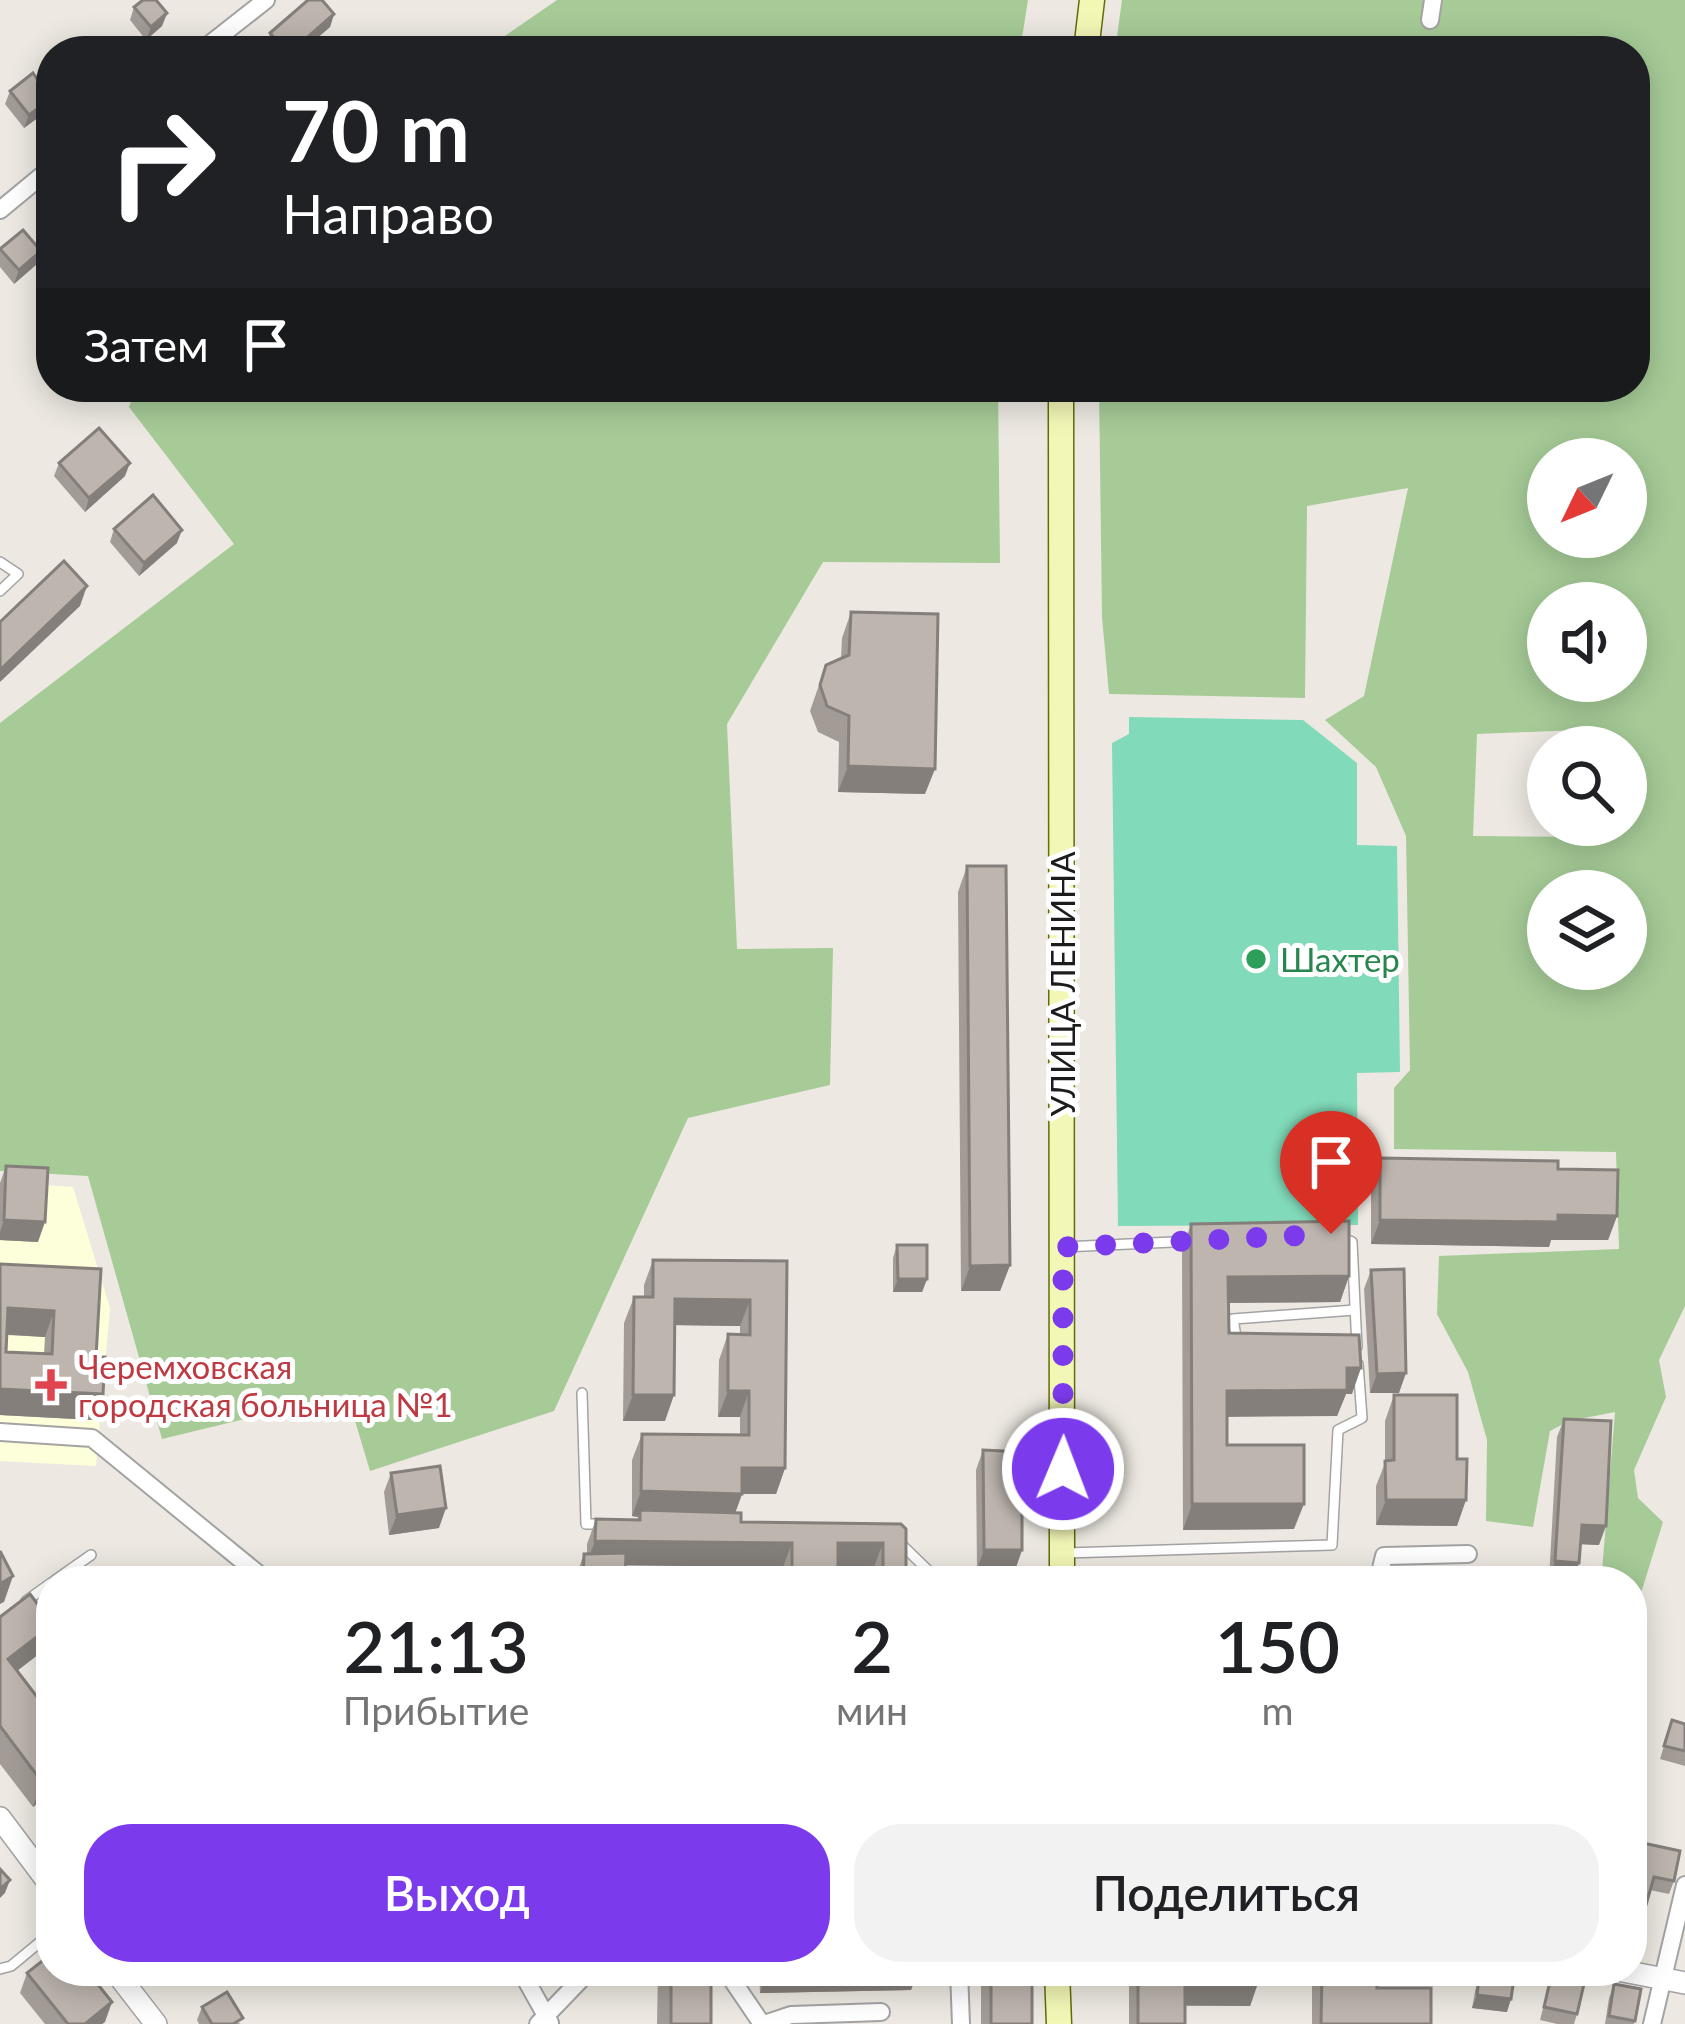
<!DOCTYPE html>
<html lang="ru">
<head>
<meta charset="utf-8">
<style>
	:root { --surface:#fff; --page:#f2f2f2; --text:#202124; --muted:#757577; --accent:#7c3aed }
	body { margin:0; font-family:Lato,sans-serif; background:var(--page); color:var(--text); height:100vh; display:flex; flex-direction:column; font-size:45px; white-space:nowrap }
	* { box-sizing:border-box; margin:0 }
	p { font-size:39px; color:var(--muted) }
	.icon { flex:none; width:66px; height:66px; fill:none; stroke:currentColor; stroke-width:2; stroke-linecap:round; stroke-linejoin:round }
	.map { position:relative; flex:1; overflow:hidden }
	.sheet { position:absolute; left:36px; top:1566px; width:1611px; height:420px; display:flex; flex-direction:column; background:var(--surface); border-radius:48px; box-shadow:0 6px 30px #0003 }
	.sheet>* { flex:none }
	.top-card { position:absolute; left:36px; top:36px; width:1614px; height:366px; border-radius:48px; box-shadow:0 6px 30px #0003; background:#202124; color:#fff; overflow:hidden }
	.needle { width:78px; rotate:227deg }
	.controls { position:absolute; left:1527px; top:438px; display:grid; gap:24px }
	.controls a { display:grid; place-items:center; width:120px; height:120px; border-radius:50%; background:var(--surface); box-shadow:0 6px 30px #0003; font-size:60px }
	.pin { position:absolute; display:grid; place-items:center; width:102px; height:102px; color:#fff; margin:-123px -51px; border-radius:50% 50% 50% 0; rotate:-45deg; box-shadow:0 0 12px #0007 }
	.pin .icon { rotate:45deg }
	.me { position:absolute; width:132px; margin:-66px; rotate:1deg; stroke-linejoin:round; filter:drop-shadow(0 0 9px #0008) }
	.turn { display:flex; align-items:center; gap:42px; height:252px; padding:0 48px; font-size:54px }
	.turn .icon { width:156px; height:156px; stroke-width:2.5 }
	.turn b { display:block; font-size:84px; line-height:102px }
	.then { display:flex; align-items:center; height:114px; padding:0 48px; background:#0003; gap:24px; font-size:45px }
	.eta { display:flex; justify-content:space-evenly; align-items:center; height:204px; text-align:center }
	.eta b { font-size:72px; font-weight:600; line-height:84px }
	.action { display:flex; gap:24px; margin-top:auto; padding:24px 48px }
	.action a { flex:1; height:138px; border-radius:48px; background:var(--accent); color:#fff; font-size:48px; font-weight:600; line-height:138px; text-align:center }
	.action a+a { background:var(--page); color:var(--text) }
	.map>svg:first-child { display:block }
	.education { fill:#fdfeda }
	.forest { fill:#a6cb97; fill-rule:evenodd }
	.pitch { fill:#81dab9 }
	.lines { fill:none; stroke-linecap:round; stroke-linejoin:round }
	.service-casing { stroke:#a3a3a3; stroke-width:12 }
	.minor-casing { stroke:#a3a3a3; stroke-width:20 }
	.tertiary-casing { stroke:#a3a3a3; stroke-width:24 }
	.secondary-casing { stroke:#616d08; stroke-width:27 }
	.service { stroke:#fff; stroke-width:9 }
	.minor { stroke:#fff; stroke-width:16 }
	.tertiary { stroke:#fff; stroke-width:21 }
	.secondary { stroke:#f3f7b6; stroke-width:24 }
	.wall { fill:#a39c96; fill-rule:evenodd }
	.shaded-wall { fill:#847f7a }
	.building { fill:#bdb5ae; stroke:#847f7a; stroke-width:3; fill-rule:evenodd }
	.route { stroke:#7c3aed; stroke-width:21; stroke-dasharray:0 37.8 }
	.leisure-dot { fill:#2e9e5b; stroke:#fff; stroke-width:4.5 }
	.health-dot { fill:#e0444e; stroke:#fff; stroke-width:4.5 }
	.labels { text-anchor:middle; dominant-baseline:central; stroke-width:10; stroke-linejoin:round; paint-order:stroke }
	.leisure-label { font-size:33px; fill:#27864d; stroke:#fff; text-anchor:start }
	.street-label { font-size:33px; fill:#1c1c1c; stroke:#fff }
	.health-label { font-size:33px; fill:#be3a42; stroke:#fff; text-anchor:start }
</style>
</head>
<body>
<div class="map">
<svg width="1685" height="2024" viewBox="0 0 1685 2024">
	<rect width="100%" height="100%" fill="#ede9e2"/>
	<polygon class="education" points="0,1182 73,1187 110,1308 96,1466 0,1461"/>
	<g class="forest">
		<polygon points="557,0 1028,0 1020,51 483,51"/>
		<path d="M1122,0H1685V1306L1659,1360L1666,1397L1634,1470L1638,1498L1663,1522L1642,1590L1632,1596V1581H1586L1602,1571L1615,1412L1569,1421L1550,1431L1533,1527L1486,1521L1487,1440L1468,1372L1437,1314L1439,1256L1619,1249L1616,1152L1394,1149V1088L1410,1070L1406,836L1376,767L1325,720L1364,696L1408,488L1307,506L1305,698L1109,694L1102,617L1099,387H1635V51H1115ZM1548,459H1626V537H1548ZM1548,603H1626V681H1548ZM1578,730L1584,747H1626V825H1598L1595,837L1473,836L1477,734ZM1548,891H1626V969H1548Z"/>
		<polygon points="137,387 998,387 1000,563 823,562 727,724 737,949 833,948 830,1085 688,1118 554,1411 370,1471 347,1394 162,1439 88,1176 0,1171 0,723 234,544 129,407"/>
	</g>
	<polygon class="pitch" points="1129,717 1303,720 1357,763 1357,845 1397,846 1400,1072 1357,1073 1358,1225 1118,1226 1112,743 1129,734"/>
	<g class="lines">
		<defs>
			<g id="service">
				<polyline points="0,562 18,574 0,591"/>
				<polyline points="1338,1236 1352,1242 1357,1347"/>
				<polyline points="1063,1247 1195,1241"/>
				<polyline points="1237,1342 1233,1319 1355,1310"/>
				<polyline points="582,1393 586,1524 605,1524"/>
				<polyline points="900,1543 939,1581"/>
				<polyline points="1066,1553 1332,1545 1338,1430 1362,1418 1358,1364"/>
				<polyline points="54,1581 91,1555"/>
				<polyline points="26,1601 51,1583"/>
				<polyline points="0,1969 11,1966 51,1933"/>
			</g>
			<g id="minor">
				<polyline points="1430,20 1433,0"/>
				<polyline points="201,51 266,0"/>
				<polyline points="0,210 51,168"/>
				<polyline points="0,1432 92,1438 267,1581"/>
				<polyline points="544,1581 544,1577 727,1581"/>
				<polyline points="1378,1581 1384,1556 1468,1554"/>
				<polyline points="521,1971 550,2023"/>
				<polyline points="726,1971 762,2024"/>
				<polyline points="959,1971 961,2024"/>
				<polyline points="538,2024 589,1971"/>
				<polyline points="764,2024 791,2015 881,2012"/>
				<polyline points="1652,2024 1685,1885"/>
			</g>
			<g id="tertiary">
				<polyline points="0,1818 51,1886"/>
				<polyline points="115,1971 156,2024"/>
				<polyline points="1623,1971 1685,1983"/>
			</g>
			<g id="secondary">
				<polyline points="1086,51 1092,0"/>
				<polyline points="1061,387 1062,1581"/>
				<polyline points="1057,1971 1059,2024"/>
			</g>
		</defs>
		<use href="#service" class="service-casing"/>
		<use href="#minor" class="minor-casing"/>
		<use href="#tertiary" class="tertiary-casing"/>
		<use href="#secondary" class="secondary-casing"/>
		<use href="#service" class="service"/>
		<use href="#minor" class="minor"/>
		<use href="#tertiary" class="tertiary"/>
		<use href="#secondary" class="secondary"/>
	</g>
	<g class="wall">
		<polygon points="134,7 167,13 162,26 146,40 130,20"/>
		<polygon points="334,14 330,27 302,51 269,51 265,46 270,33"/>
		<polygon points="10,91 51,97 47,111 24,128 5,104"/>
		<polygon points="23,230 37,264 14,284 0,267 0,250"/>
		<polygon points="59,463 125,476 85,512 54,476"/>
		<polygon points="114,529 177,543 139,576 110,542"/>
		<polygon points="851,612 925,794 838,792 839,742 818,732 810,711 826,665 841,659 842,638"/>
		<polygon points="967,866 1010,1265 1000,1291 961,1291 958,892"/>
		<polygon points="1380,1158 1558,1169 1617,1216 1608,1240 1551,1240 1549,1247 1371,1244 1371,1183"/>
		<polygon points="6,1166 38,1242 0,1240 0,1183"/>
		<polygon points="1191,1224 1349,1276 1340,1302 1228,1303 1229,1333 1352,1394 1346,1394 1337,1416 1227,1416 1227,1445 1294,1529 1183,1530 1182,1250"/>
		<polygon points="897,1245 927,1279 922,1292 893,1292 893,1258"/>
		<polygon points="653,1260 787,1261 785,1468 776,1494 742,1494 735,1513 741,1522 901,1524 906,1581 874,1581 874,1567 838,1567 838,1581 783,1581 783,1567 626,1565 625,1581 574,1581 584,1554 587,1554 587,1544 596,1519 637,1520 638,1517 632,1516 632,1460 642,1434 740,1435 740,1417 718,1417 719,1360 728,1334 740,1335 740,1326 675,1325 665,1421 623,1421 624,1323 634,1297 644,1297 644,1285"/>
		<path d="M0,1264L101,1269L96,1357L103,1394L94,1420L0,1415ZM7,1335L45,1337L44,1354L6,1352Z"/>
		<polygon points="1371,1270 1399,1393 1370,1393 1364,1289"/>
		<polygon points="1394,1395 1457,1526 1376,1525 1376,1486 1385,1463 1385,1421"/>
		<polygon points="1564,1419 1599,1545 1581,1544 1579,1563 1572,1581 1549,1579 1557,1437"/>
		<polygon points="983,1450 1022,1550 1015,1570 977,1569 976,1470"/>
		<polygon points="391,1473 439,1528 389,1535 384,1492"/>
		<polygon points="0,1617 44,1650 17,1671 51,1715 51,1793 33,1807 0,1764"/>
		<polygon points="1672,1720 1685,1724 1685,1766 1660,1759"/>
		<polygon points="1643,1843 1674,1881 1669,1894 1650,1890 1635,1942 1632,1941 1632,1880"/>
		<polygon points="658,1971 711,1971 711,2024 657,2024"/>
		<polygon points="759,1971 918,1971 911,1990 760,1993"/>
		<rect x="981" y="1971" width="51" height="53"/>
		<polygon points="1133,1971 1138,1971 1259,1980 1250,2006 1185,2006 1185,2024 1129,2024 1129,1983"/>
		<polygon points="1312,1971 1377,1971 1377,1988 1431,2024 1312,2024"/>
		<polygon points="1479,1971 1480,1971 1507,2012 1472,2008"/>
		<polygon points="27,1973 105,2022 102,2024 45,2024 20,1993"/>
		<polygon points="1551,1977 1577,2014 1574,2024 1557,2024 1540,2020"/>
		<polygon points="1614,1984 1641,1989 1634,2024 1605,2024 1609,1998"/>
		<polygon points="202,2007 241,2024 199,2024 197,2020"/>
	</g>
	<g class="shaded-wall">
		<polygon points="167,13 162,26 146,40 151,27"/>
		<polygon points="334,14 330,27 302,51 292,51"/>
		<polygon points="51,99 47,111 24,128 29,115"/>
		<polygon points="41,251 37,264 14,284 19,270"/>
		<polygon points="130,463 125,476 85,512 89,498"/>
		<polygon points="182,530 177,543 139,576 144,563"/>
		<polygon points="87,586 80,606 0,682 0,670"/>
		<polygon points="848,766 935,769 925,794 838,792"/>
		<polygon points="1558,1215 1617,1216 1608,1240 1551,1240 1549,1247 1371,1244 1380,1220"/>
		<polygon points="4,1220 45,1222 38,1242 0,1240 0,1232"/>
		<polygon points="1010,1265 1000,1291 961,1291 970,1266"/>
		<polygon points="1349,1276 1340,1302 1219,1303 1228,1277"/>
		<polygon points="898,1279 927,1279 922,1292 893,1292"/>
		<polygon points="675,1299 750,1300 740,1326 666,1325"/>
		<polygon points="8,1308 54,1311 45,1337 0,1334"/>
		<polygon points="1347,1368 1361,1368 1352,1394 1346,1394 1337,1416 1218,1417 1227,1391"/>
		<polygon points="1406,1373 1399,1393 1370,1393 1377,1374"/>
		<polygon points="0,1389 103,1394 94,1420 0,1415"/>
		<polygon points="728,1391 749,1391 740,1417 718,1417"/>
		<polygon points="633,1395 674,1395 665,1421 623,1421"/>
		<polygon points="742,1468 785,1468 776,1494 742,1494 733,1519 640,1510 638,1517 632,1516 641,1491"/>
		<polygon points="1386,1500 1466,1500 1457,1526 1376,1525"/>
		<polygon points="1192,1504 1304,1504 1294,1529 1183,1530"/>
		<polygon points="446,1508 439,1528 389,1535 397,1515"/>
		<polygon points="1582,1525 1606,1526 1599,1545 1576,1544"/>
		<polygon points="595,1541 792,1543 783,1567 586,1565"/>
		<polygon points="838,1543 883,1543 874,1567 829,1567"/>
		<polygon points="984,1550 1022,1550 1015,1570 977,1569"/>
		<polygon points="1555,1561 1579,1563 1572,1581 1549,1579"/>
		<polygon points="13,1576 4,1602 0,1604 0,1584"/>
		<polygon points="51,1626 44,1650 0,1684 8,1659"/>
		<polygon points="51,1775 51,1793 33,1807 42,1782"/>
		<polygon points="10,1880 5,1893 0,1898 0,1889"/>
		<polygon points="767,1971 918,1971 911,1990 760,1993"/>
		<polygon points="1185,1980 1259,1980 1250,2006 1176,2005"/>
		<polygon points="1477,1995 1511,1999 1507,2012 1472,2008"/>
		<polygon points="112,2002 105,2022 102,2024 85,2024"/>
	</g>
	<g class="building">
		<polygon points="143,0 156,0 167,13 151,27 134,7"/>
		<polygon points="308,0 322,0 334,14 292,51 285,51 270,33"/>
		<polygon points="33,73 51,99 29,115 10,91"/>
		<polygon points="23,230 41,251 19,270 0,249"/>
		<polygon points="99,428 130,463 89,498 59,463"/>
		<polygon points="153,495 182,530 144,563 114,529"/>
		<polygon points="64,561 87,586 0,670 0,622"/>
		<polygon points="851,612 938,614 935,769 848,766 849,716 827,706 820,685 826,665 849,655"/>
		<polygon points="967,866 1006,866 1010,1265 970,1266"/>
		<polygon points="1380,1158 1558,1161 1558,1169 1618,1170 1617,1216 1558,1215 1558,1222 1380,1220"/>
		<polygon points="6,1166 48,1168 45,1222 4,1220"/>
		<polygon points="1349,1221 1349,1276 1228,1277 1229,1333 1359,1335 1361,1368 1347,1368 1347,1390 1227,1391 1227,1445 1304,1445 1304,1504 1192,1504 1191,1224"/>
		<polygon points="897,1245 927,1245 927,1279 898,1279"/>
		<polygon points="653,1260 787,1261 785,1468 742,1468 742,1494 641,1491 642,1434 749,1435 749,1391 728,1391 728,1334 750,1335 750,1300 675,1299 674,1395 633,1395 634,1297 653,1297"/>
		<path d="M0,1264L101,1269L96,1357H105L103,1394L0,1389ZM8,1308L54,1311L52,1354L6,1352Z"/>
		<polygon points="1404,1269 1406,1373 1377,1374 1371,1270"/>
		<polygon points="1394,1395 1457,1395 1457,1459 1467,1459 1466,1500 1386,1500 1385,1461 1394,1460"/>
		<polygon points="1564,1419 1611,1421 1606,1526 1582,1525 1579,1563 1555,1561"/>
		<polygon points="983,1450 1022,1452 1022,1550 984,1550"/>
		<polygon points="440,1466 446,1508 397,1515 391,1473"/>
		<polygon points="640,1510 741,1513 741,1522 901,1524 906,1529 906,1581 883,1581 883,1543 838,1543 838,1581 792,1581 792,1543 595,1541 596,1519 640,1520"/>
		<polygon points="0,1551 13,1576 0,1584"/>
		<polygon points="626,1553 625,1581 583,1581 584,1554"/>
		<polygon points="209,1568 219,1581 192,1581"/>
		<polygon points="30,1594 51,1622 51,1626 8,1659 51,1715 51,1775 42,1782 0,1726 0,1617"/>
		<polygon points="1672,1720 1685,1724 1685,1751 1664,1746"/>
		<polygon points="1643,1843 1680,1851 1674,1881 1654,1877 1639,1929 1632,1927 1632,1888"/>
		<polygon points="0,1869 10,1880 0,1889"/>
		<polygon points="51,1954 51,1971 87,1971 112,2002 85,2024 68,2024 27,1973"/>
		<rect x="671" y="1971" width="40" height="53"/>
		<rect x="991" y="1971" width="41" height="53"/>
		<polygon points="1138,1971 1259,1971 1259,1980 1185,1980 1185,2024 1138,2024"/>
		<polygon points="1322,1971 1377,1971 1377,1988 1431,1988 1431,2024 1321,2024"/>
		<polygon points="1480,1971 1515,1971 1511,1999 1477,1995"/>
		<polygon points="1551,1977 1584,1984 1577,2014 1544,2007"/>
		<polygon points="1614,1984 1641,1989 1635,2021 1609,2016"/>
		<polygon points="227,1992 243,2018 233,2024 212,2024 202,2007"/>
	</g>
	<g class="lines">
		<polyline class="route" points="1063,1469 1063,1247 1331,1234"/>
	</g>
	<circle class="leisure-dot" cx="1256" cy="959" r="12"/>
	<path class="health-dot" d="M45 1367h12v12h12v12h-12v12h-12v-12h-12v-12h12z"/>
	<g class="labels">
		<g class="leisure-label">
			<text x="1280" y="959">Шахтер</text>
		</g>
		<g class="street-label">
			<text transform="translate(1062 984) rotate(-90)">УЛИЦА ЛЕНИНА</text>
		</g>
		<g class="health-label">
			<text x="78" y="1366">Черемховская<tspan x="78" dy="38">городская больница №1</tspan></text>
		</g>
	</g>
</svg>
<div class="controls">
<a><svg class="needle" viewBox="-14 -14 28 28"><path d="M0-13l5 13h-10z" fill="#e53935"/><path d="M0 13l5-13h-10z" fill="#757577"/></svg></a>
<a><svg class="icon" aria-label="sound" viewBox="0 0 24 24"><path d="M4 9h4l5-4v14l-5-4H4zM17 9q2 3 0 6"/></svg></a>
<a><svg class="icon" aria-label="search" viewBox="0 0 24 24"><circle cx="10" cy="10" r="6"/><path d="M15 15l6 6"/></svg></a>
<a><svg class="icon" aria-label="layers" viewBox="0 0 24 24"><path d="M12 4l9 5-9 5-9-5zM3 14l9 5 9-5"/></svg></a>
</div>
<div class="pin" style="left:1331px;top:1234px;background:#d93025"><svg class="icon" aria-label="arrive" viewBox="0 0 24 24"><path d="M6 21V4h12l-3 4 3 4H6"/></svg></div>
<svg class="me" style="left:1063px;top:1469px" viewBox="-20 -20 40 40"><circle r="17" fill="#7c3aed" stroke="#fff" stroke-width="3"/><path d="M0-11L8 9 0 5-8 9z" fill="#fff"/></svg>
<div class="top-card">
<div class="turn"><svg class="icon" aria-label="right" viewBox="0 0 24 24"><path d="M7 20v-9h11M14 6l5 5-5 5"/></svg><div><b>70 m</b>Направо</div></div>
<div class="then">Затем<svg class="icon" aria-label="arrive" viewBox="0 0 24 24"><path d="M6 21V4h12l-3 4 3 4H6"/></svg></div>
</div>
<section class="sheet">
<div class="eta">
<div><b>21:13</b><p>Прибытие</p></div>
<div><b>2</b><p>мин</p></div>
<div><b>150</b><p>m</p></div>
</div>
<div class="action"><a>Выход</a><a>Поделиться</a></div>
</section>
</div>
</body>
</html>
